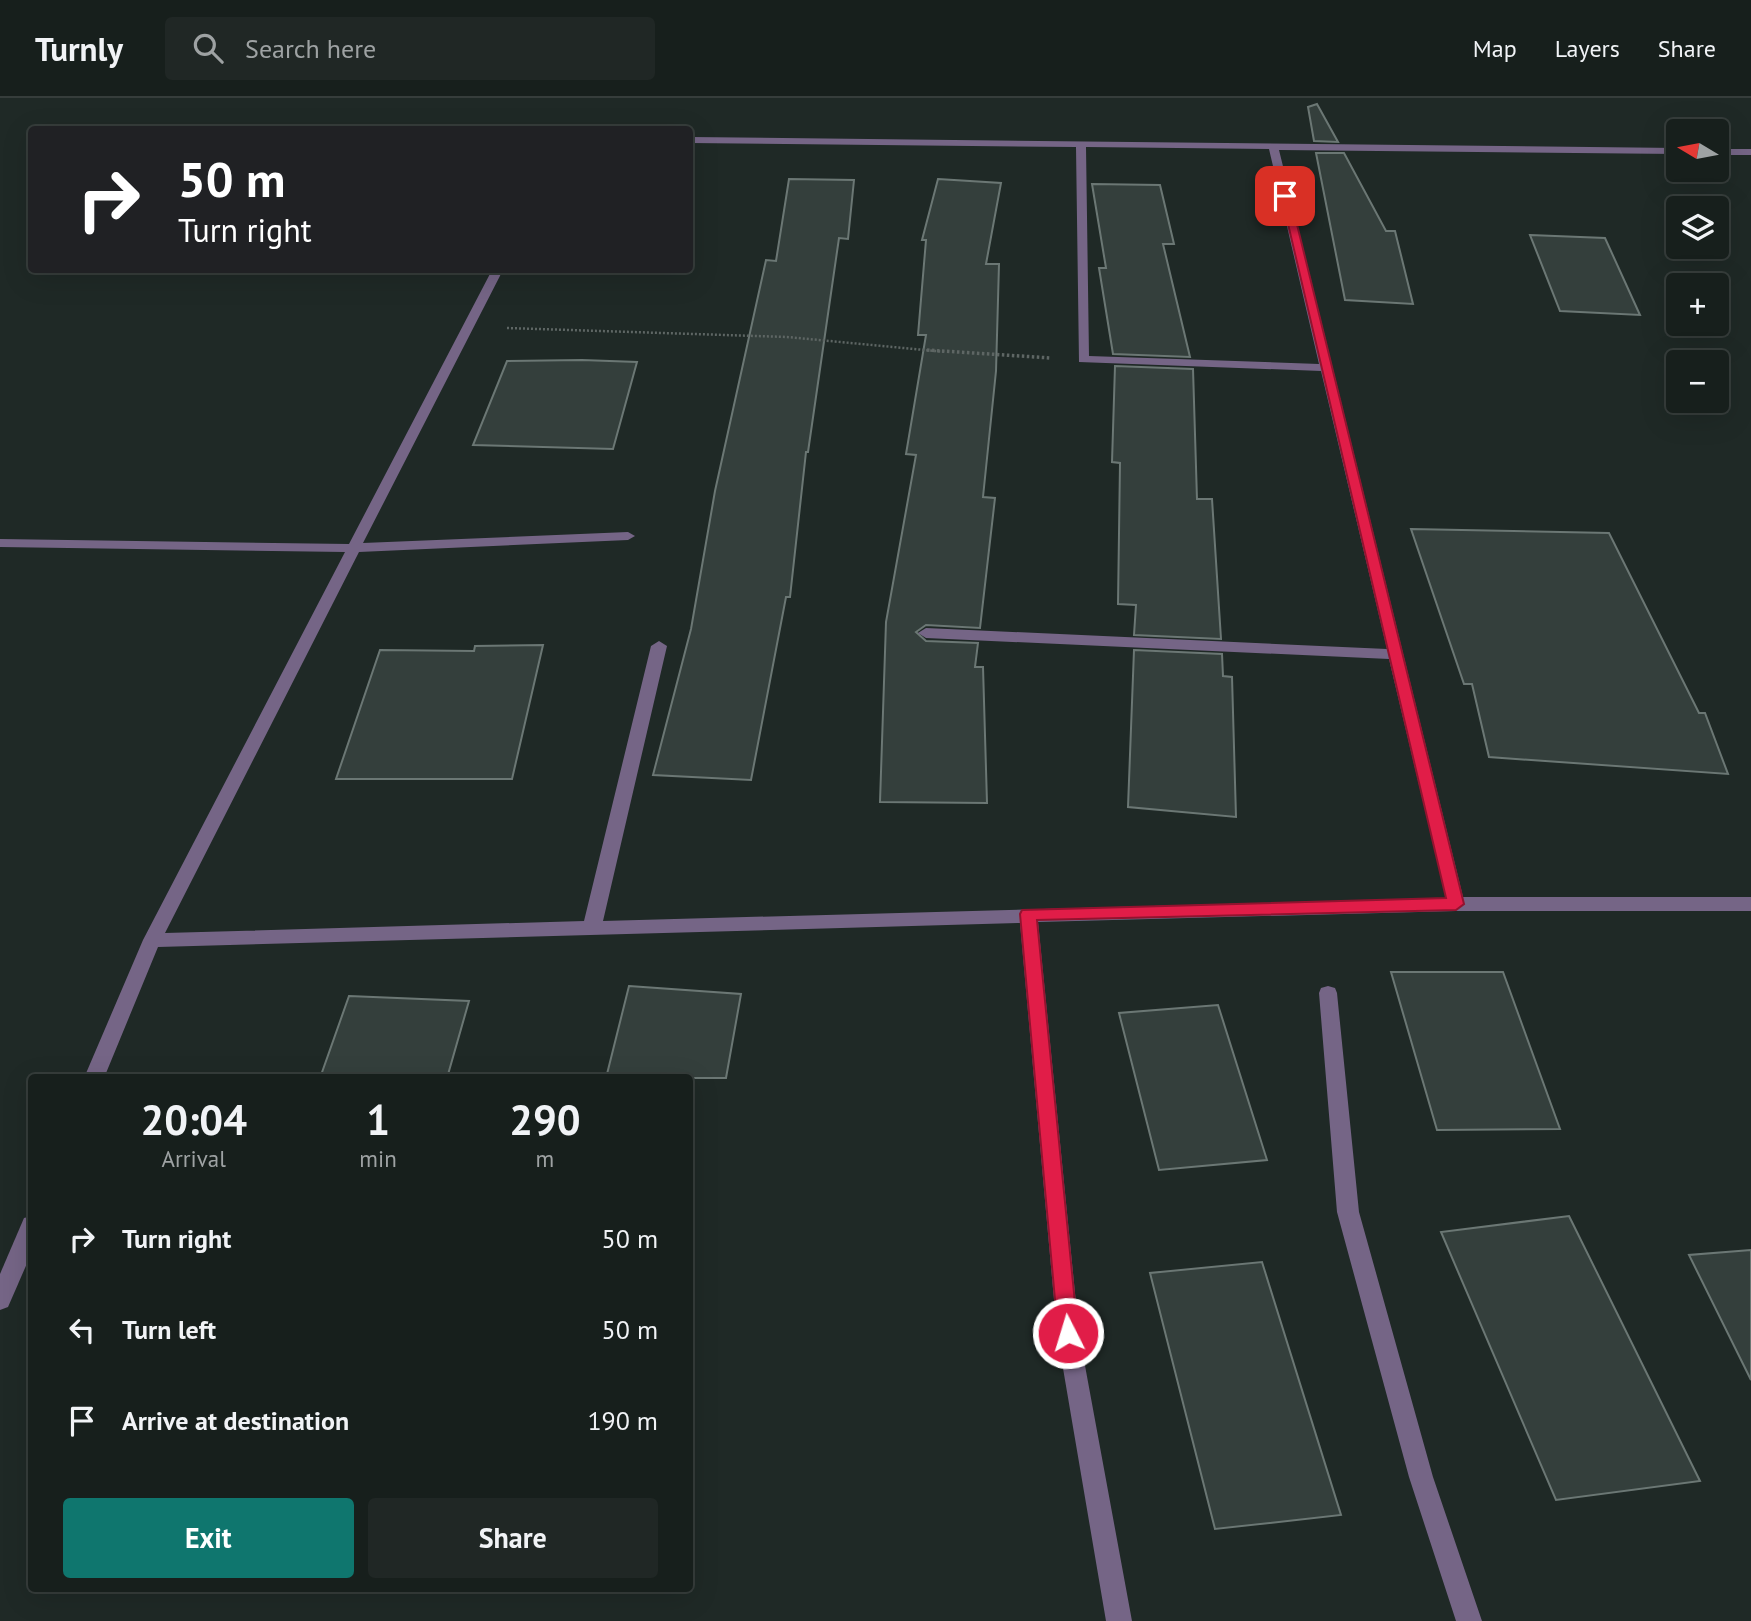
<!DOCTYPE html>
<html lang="en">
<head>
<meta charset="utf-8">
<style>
	:root { --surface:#171f1c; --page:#202725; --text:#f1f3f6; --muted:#9ea2a3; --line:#363d3b; --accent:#0f766e }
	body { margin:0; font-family:"PT Sans",sans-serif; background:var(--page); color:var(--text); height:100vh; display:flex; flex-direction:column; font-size:26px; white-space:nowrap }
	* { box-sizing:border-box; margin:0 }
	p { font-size:23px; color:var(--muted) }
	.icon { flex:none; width:38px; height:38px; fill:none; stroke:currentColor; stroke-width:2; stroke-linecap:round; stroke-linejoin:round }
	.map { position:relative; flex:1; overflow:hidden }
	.panel { position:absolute; left:28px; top:976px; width:665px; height:518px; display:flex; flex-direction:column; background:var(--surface); border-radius:7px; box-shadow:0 7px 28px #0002,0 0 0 2px var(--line) }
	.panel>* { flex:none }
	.guide { position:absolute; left:28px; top:28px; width:665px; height:147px; border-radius:7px; box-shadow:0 7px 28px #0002,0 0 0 2px var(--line); background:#202124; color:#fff; overflow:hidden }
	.needle { width:46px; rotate:280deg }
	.fabs { position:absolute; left:1666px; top:21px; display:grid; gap:14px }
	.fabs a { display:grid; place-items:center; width:63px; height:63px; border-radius:7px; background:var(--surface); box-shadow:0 7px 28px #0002,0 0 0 2px var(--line); font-size:35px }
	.pin { position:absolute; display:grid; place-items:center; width:60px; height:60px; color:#fff; margin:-30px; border-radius:14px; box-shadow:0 4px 10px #0006 }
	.me { position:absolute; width:77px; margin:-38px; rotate:355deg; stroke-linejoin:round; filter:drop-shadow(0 0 5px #0008) }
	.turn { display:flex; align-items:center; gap:24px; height:147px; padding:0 35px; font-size:32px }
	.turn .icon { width:91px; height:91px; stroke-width:2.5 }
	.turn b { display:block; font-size:49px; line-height:60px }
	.eta { display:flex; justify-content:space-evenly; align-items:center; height:119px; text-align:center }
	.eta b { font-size:42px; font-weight:600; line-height:49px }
	.cta { display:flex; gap:14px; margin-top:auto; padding:14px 35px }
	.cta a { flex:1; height:80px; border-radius:7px; background:var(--accent); color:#fff; font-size:28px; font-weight:600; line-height:80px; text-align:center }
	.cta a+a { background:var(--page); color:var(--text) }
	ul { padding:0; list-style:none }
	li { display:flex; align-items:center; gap:21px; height:91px; padding:0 35px }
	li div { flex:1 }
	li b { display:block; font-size:26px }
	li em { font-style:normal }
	header { display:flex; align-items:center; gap:42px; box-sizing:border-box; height:98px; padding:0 35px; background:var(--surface); border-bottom:2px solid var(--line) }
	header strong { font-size:33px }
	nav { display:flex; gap:38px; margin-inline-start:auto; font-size:24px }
	.search { width:490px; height:63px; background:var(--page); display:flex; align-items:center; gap:18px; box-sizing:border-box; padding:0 24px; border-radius:7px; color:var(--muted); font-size:26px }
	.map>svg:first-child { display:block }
	.building { fill:#343f3c; stroke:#6b7774; stroke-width:2 }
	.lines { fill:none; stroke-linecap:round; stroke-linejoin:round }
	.path-far1 { stroke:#5e6664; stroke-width:2.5; stroke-dasharray:2 2; stroke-linecap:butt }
	.path { stroke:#5e6664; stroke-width:3.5; stroke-dasharray:2.5 2.5; stroke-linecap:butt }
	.minor { fill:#756586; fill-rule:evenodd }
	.route { fill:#e11d48; stroke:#92132f; stroke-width:2 }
</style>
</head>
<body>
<header>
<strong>Turnly</strong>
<div class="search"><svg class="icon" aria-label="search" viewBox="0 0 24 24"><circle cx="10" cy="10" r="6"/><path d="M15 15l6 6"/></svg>Search here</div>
<nav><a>Map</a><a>Layers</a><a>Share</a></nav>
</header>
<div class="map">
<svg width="1751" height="1523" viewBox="0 0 1751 1523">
	<rect width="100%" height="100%" fill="#1f2926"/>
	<g class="building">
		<polygon points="1317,6 1338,44 1314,43 1308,9"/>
		<polygon points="1316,55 1344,55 1386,133 1395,133 1413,206 1345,202"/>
		<polygon points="789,81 854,82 848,141 839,140 808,354 806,354 790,499 786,499 751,682 653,677 691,531 715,393 766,162 776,163"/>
		<polygon points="938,81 1001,85 986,166 999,166 996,273 983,399 995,400 980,530 926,527 916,534 926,543 978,545 975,569 983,569 987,705 880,704 886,524 916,357 906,356 926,237 918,237 926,142 922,142"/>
		<polygon points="1092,86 1160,87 1174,146 1163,146 1190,259 1113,256 1099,170 1106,170"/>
		<polygon points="1530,137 1605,140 1640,217 1560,213"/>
		<polygon points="582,262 637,264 613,351 473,347 507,263"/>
		<polygon points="1115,268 1193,271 1197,401 1212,401 1221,541 1134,537 1136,507 1118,506 1120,365 1112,364"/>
		<polygon points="1411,431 1609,435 1699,615 1705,615 1728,676 1489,659 1472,586 1464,586"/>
		<polygon points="543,547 512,681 336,681 380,552 474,553 475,548"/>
		<polygon points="1134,552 1222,556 1223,578 1232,579 1236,719 1128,709"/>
		<polygon points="1391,874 1503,874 1560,1031 1437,1032"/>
		<polygon points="629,888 741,896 726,980 606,980"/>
		<polygon points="349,898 469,903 447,980 320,980"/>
		<polygon points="1218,907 1267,1062 1159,1072 1119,915"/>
		<polygon points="1569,1118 1700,1383 1556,1402 1441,1134"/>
		<polygon points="1751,1152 1751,1282 1689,1157"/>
		<polygon points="1262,1164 1341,1417 1215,1431 1150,1175"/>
	</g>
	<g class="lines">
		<polyline class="path-far1" points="507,230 787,239 946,254"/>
		<polyline class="path" points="927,252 1051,260"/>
		<g class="minor">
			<path d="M690,39L1678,50V56L1279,52L1463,799H1751V813H1456L1038,824L1079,1235L1132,1523H1106L1057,1235L1020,825L158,849L104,980H84L143,842L345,454L0,449V441L349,446L492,172H503L363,445L628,434L635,438L628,442L359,454L165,835L584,823L651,548L659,543L667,548L603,823L1446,800L1389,561L926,540L918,535L926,530L1387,551L1321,273L1079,264L1076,49L690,45ZM1086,49L1269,51L1319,266L1089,258Z"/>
			<rect x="1717" y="51" width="34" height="6"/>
			<polygon points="1328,888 1335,890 1337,895 1359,1114 1433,1379 1482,1523 1456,1523 1409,1379 1337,1114 1319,895 1321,890"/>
			<polygon points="32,1118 32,1154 8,1209 0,1212 0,1176 24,1120"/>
		</g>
	</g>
	<polygon class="route" points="1281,96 1290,98 1464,806 1456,812 1037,822 1078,1235 1075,1241 1068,1244 1061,1241 1058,1235 1020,816 1022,812 1446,800"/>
</svg>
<div class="fabs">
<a><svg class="needle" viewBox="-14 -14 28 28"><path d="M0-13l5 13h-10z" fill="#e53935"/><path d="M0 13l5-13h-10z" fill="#9ea2a3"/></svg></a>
<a><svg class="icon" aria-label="layers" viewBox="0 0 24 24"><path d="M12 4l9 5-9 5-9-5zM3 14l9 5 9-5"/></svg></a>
<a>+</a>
<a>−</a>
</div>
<div class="pin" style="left:1285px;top:98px;background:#d93025"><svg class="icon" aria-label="arrive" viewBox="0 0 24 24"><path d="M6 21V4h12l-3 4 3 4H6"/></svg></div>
<svg class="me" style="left:1068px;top:1235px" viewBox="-20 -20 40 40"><circle r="17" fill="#e11d48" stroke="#fff" stroke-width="3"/><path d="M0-11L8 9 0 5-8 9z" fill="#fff"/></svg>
<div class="guide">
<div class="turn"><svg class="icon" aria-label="right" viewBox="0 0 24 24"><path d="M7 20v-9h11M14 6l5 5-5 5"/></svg><div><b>50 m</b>Turn right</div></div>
</div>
<section class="panel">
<div class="eta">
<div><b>20:04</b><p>Arrival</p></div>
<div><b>1</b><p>min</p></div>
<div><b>290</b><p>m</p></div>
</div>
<ul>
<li><svg class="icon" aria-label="right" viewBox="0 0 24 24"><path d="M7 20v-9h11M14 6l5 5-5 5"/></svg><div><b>Turn right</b></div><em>50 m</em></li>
<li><svg class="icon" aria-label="left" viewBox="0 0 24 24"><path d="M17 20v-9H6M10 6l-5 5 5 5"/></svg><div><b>Turn left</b></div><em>50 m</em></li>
<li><svg class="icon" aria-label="arrive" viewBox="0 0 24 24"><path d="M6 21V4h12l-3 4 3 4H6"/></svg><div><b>Arrive at destination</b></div><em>190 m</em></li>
</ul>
<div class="cta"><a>Exit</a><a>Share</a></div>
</section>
</div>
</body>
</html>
